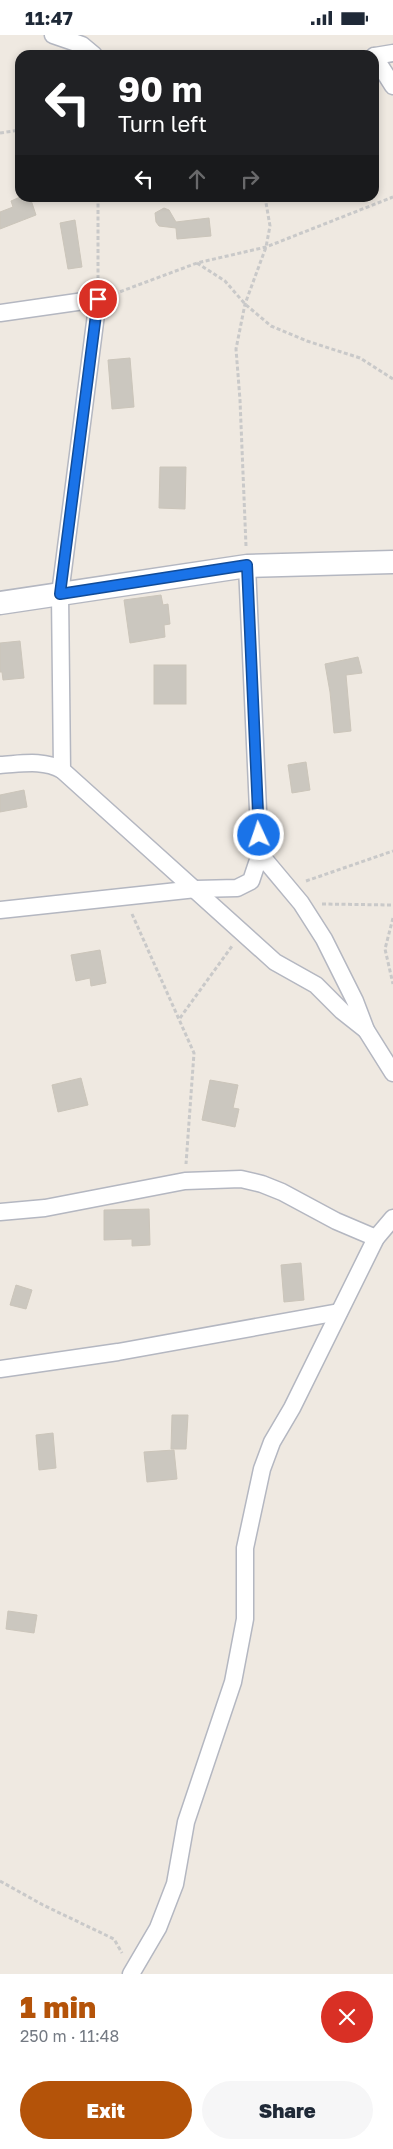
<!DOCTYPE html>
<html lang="en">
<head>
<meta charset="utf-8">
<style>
	:root { --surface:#fff; --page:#f6f6f7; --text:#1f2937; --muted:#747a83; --accent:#b45309 }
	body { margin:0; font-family:"Golos Text",sans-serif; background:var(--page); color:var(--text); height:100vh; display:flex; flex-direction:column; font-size:19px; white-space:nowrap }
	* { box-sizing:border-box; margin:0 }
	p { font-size:16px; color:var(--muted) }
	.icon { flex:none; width:28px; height:28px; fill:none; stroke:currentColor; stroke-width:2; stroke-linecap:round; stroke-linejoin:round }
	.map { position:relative; height:1939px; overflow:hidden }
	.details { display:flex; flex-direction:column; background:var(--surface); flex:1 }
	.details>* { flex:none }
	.hud { position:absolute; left:15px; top:15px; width:364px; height:152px; border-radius:15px; box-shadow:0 2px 8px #0003; background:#202124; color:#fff; overflow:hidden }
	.pin { position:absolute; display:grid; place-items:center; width:42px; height:42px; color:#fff; margin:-21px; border:2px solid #fff; border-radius:50%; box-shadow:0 1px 5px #0007 }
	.me { position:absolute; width:55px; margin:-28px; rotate:357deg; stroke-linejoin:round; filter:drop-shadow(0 0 4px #0008) }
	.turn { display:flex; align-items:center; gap:18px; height:105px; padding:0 20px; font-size:22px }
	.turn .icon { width:65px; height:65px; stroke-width:2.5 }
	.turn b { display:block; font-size:35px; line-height:42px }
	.lanes { display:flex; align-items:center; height:48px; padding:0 20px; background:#0003; justify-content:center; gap:25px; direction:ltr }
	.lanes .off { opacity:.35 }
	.round { display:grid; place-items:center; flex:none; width:52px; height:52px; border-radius:26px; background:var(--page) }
	.overview { display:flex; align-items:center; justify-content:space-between; height:85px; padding:0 20px }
	h1 { font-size:30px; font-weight:800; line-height:38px; color:var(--accent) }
	.primary-button { display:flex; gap:10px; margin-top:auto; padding:10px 20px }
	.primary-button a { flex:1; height:58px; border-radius:30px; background:var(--accent); color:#fff; font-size:20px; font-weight:800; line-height:58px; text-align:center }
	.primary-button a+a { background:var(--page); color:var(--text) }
	.status { display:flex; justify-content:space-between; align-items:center; height:35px; padding:0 25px; background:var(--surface); direction:ltr }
	.status svg { height:14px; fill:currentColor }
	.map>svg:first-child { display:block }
	.building { fill:#cbc7bf; stroke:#cbc5ba }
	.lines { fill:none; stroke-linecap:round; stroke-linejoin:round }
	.street-casing { stroke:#b4b7c1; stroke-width:19 }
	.secondary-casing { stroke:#b4b7c1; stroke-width:25 }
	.path { stroke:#c9c9c9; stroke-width:3; stroke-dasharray:4 2.5; stroke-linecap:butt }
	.street { stroke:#fff; stroke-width:16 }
	.secondary { stroke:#fff; stroke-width:22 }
	.route-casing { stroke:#114b97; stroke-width:12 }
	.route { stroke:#1a73e8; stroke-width:9 }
</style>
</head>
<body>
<div class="status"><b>11:47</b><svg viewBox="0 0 49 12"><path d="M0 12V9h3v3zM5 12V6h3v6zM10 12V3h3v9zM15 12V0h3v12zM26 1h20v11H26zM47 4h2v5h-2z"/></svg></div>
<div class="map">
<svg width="393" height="1939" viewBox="0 0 393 1939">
	<rect width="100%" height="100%" fill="#efe9e1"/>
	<g class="building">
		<polygon points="20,162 30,162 36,180 0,194 0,177 13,172 11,166"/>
		<polygon points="164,173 169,175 176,187 209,183 211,201 177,204 176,193 159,191 156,187 155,178"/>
		<polygon points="75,185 82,232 68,234 60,188"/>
		<polygon points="130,323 134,372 112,374 108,325"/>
		<polygon points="160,432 186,432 185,474 159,473"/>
		<polygon points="161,560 163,570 168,569 170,589 164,590 165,602 130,608 124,565"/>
		<polygon points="20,606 24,643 3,645 2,637 0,637 0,608"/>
		<polygon points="358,622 362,638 346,640 351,696 334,698 330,657 325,629"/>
		<rect x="154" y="630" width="32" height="39"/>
		<polygon points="306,727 310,755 292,758 288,730"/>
		<polygon points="24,755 27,772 0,777 0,760"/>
		<polygon points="100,915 106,948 91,951 90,943 76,946 71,920"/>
		<polygon points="81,1043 88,1070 58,1077 52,1050"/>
		<polygon points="210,1045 238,1050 233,1073 239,1074 235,1092 202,1085"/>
		<polygon points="149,1174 150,1210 132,1211 132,1204 104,1205 104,1175"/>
		<polygon points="301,1228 304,1265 284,1267 281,1230"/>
		<polygon points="16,1250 32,1255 26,1274 10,1270"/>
		<polygon points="172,1380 188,1380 186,1414 171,1414"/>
		<polygon points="53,1398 56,1433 39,1435 36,1400"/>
		<polygon points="174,1415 177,1444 147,1447 144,1417"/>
		<polygon points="8,1576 37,1580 34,1598 6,1594"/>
	</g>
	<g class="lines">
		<defs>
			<g id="street">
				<polyline points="53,0 82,10 94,20"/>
				<polyline points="374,21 393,51"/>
				<polyline points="375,21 393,18"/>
				<polyline points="0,278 98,264 60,559 62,735 275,927 316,950 342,976 366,995"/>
				<polyline points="247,531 260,819 301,868 324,904 355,966 366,995 393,1038"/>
				<path d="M0,730C20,729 43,724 62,735"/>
				<polyline points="0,875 196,854 237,853 251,846 260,819"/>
				<polyline points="0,1177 45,1173 185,1146 241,1144 262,1149 282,1157 336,1186 376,1203"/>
				<polyline points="0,1334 118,1317 339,1277"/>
				<polyline points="131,1939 158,1893 175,1849 186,1787 233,1647 245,1584 245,1513 262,1434 272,1407 292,1373 376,1203 393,1183"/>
			</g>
			<polyline id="secondary" points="0,568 247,531 393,527"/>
		</defs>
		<use href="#street" class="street-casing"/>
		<use href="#secondary" class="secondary-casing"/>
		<g class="path">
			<polyline points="0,98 20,95"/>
			<polyline points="98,162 98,247"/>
			<polyline points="197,228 225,246 245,269 271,291 307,306 360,323 393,344"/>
			<polyline points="114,259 197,228 266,212 393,162"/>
			<polyline points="246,511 240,365 236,314 245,269 266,212 270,191 265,162"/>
			<polyline points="306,846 393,816"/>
			<polyline points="322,869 393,870"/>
			<polyline points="132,879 194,1018 186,1129"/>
			<polyline points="393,883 385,914 393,949"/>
			<polyline points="180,983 232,911"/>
			<polyline points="0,1846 43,1870 114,1904 122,1918"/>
		</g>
		<use href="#street" class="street"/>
		<use href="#secondary" class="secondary"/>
	</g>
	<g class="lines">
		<defs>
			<polyline id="route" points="98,264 60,559 247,530 259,800"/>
		</defs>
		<use href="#route" class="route-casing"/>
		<use href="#route" class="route"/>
	</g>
</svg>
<div class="pin" style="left:98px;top:264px;background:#d93025"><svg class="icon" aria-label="arrive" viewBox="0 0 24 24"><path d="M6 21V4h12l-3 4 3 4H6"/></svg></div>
<svg class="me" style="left:259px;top:800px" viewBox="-20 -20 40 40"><circle r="17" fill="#1a73e8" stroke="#fff" stroke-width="3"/><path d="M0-11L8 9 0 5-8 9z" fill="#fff"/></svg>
<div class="hud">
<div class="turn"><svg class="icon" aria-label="left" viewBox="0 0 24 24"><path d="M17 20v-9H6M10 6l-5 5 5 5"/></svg><div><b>90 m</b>Turn left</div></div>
<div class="lanes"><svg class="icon" aria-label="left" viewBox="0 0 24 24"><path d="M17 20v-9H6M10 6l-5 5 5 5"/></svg><svg class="icon off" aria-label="ahead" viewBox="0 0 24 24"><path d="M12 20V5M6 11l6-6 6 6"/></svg><svg class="icon off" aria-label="right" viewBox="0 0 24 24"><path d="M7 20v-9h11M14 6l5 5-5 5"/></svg></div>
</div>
</div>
<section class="details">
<div class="overview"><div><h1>1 min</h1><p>250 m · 11:48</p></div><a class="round" style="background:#d93025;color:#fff"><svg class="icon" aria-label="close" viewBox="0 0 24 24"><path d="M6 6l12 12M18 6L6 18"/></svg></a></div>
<div class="primary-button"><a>Exit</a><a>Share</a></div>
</section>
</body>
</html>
